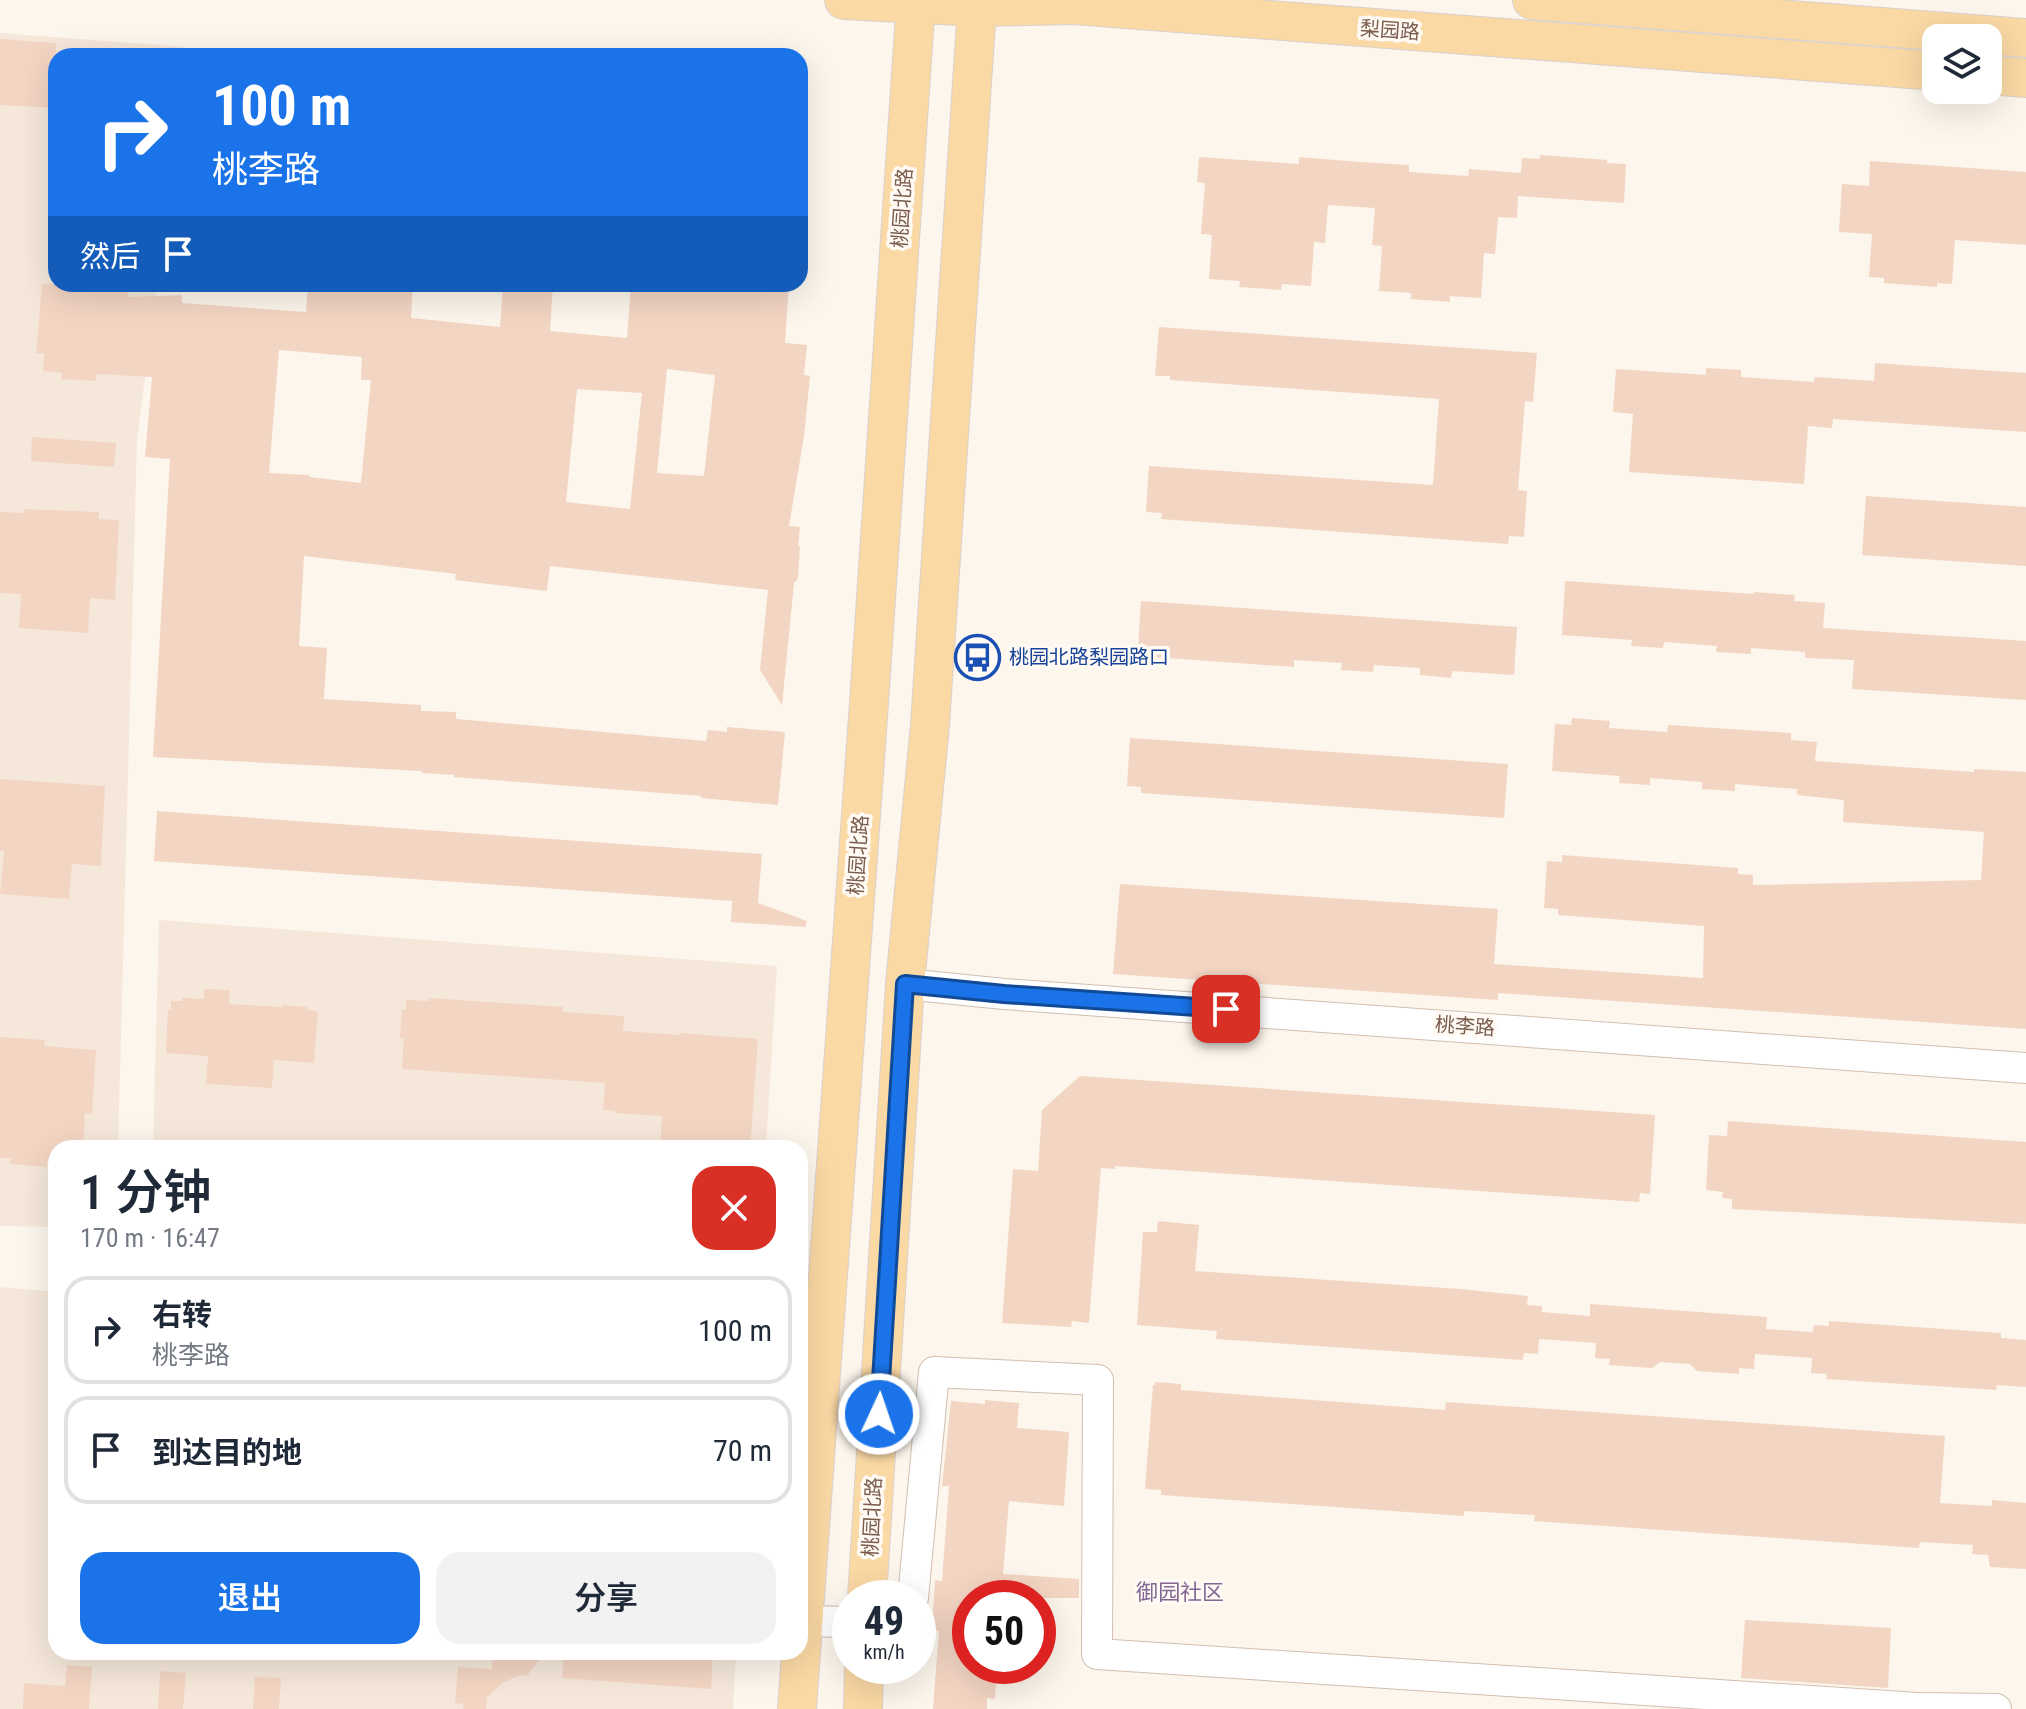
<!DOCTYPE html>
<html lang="zh">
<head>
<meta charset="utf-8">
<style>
	:root { --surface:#fff; --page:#f2f2f3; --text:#1f2937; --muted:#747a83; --line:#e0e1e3; --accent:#1a73e8 }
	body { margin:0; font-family:"Roboto Condensed","Noto Sans SC",sans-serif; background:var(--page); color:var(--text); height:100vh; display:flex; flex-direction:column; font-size:30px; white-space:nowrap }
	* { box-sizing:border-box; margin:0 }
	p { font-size:26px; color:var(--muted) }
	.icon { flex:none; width:44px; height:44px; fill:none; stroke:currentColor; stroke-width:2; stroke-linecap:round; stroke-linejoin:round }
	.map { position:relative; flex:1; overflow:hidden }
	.sheet { position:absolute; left:48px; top:1140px; width:760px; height:520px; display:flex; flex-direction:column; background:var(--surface); border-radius:24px; box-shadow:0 8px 32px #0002 }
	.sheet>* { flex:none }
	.banner { position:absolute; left:48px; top:48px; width:760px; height:244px; border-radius:24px; box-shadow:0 8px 32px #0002; background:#1a73e8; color:#fff; overflow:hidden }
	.fabs { position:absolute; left:1922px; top:24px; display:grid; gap:16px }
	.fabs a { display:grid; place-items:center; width:80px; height:80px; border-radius:16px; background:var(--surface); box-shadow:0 8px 32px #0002; font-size:40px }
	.speed { position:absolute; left:832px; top:1580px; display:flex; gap:16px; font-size:40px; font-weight:700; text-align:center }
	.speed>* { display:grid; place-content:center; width:104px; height:104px; border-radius:50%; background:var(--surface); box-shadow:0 8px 32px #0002; line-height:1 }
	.speed small { font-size:20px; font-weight:400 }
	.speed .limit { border:12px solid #d22; background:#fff; color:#111 }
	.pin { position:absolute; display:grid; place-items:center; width:68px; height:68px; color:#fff; margin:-34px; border-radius:16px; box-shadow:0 4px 12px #0006 }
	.me { position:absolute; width:88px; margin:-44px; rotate:3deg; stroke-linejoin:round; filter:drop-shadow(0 0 6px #0008) }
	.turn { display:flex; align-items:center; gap:28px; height:168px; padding:0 32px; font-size:36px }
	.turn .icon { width:104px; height:104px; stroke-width:2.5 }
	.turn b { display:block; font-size:56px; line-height:68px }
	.then { display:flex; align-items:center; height:76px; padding:0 32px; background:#0003; gap:16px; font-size:30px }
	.round { display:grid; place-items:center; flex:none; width:84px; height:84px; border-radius:24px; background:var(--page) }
	.summary { display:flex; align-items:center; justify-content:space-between; height:136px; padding:0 32px }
	h1 { font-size:48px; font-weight:600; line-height:60px }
	.button { display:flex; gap:16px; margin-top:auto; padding:16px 32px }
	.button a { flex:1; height:92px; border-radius:24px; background:var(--accent); color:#fff; font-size:32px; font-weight:600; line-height:92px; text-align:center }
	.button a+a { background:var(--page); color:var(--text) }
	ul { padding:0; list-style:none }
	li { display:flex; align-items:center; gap:24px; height:108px; margin:0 16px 12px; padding:0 16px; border:4px solid var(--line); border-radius:24px }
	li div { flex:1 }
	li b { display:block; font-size:30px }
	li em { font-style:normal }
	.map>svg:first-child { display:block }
	.residential { fill:#f5e8da }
	.building { fill:#f3d5c3; fill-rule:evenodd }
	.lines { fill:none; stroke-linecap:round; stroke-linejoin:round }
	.minor-casing { stroke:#d1beb0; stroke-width:32 }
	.major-casing { stroke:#dad1cd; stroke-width:40 }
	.minor { stroke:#fff; stroke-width:30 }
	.major { stroke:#fbd9a5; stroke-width:38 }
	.route-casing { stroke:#114b97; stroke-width:20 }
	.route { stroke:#1a73e8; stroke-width:14 }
	.labels { text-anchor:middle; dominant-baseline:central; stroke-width:7; stroke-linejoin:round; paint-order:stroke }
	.street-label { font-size:20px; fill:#7a5c4d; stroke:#fffaf3 }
	.transit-label { font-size:20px; fill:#164399; stroke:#fffaf3; text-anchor:start }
	.neighbourhood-label { font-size:22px; fill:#846695; stroke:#fffaf3 }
</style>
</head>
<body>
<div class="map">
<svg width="2026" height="1709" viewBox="0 0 2026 1709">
	<rect width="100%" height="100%" fill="#fdf6ec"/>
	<g class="residential">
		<polygon points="0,33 186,47 185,56 56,56 56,284 157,284 137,440 118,1148 56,1148 56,1227 0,1226"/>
		<polygon points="159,920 777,966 766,1148 153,1148"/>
		<polygon points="0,1287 56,1292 56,1652 736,1652 733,1709 0,1709"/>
	</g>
	<g class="building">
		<polygon points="0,39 56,43 56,108 0,105"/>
		<polygon points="1540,155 1607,160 1607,163 1626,164 1624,203 1518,196 1517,218 1498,217 1495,254 1484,253 1481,298 1450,296 1450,302 1411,299 1411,293 1379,291 1382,246 1372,245 1375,208 1328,205 1325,243 1314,242 1311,286 1282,284 1281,290 1239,287 1240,281 1209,279 1212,235 1201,234 1205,183 1197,182 1199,157 1299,164 1299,157 1360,162 1409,165 1409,172 1468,176 1469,169 1521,173 1522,158 1540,159"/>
		<polygon points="1870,161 2026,172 2026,245 1955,240 1952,284 1937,283 1937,287 1884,283 1884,278 1869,277 1872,234 1839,232 1842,184 1869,186"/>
		<path d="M42,284H129L128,297L182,295V303L306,312L308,284H413L411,318L500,327L503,284H553L550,331L627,338L631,284H789L785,343L807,345L804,375L810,376L804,436L789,526L800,527L798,546H800L798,579L794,583L782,705L760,670L768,590L550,566L547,591L455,580L456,574L304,556L299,646L327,648L324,699L421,705V711L456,712V719L706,741L708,730L727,732V727L785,732L778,805L701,798V796L454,777V775L422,773V771L153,757L170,459L145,457L152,377L97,374L96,381L61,379L62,373L43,371L44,354L36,353ZM279,350L362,357L361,380H371L361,483L309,477V475L269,473ZM667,369L715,375L704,476L657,473ZM577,389L642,393L630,509L566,502Z"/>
		<polygon points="1159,327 1537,353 1533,402 1525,401 1518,490 1527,491 1524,537 1509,536 1508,544 1161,519 1162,513 1146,512 1149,466 1433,485 1439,399 1170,380 1170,376 1155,376"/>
		<polygon points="1875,363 2026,373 2026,432 1833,419 1832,428 1808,426 1804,484 1629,472 1633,414 1613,412 1616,369 1706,375 1706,368 1741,370 1741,377 1814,382 1815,377 1874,381"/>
		<polygon points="32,437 116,443 114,467 31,461"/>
		<polygon points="1866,496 2026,507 2026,566 1862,555"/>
		<polygon points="24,509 99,512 99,519 119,520 115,600 90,598 88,633 19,628 21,594 0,593 0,512 23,513"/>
		<polygon points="1565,581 1754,594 1754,592 1795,595 1794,601 1825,603 1823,628 2026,641 2026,700 1852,689 1854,660 1805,658 1805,652 1751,648 1751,654 1734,653 1716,652 1717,646 1664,642 1663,648 1631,646 1632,640 1562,635"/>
		<polygon points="1141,601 1517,627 1514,675 1452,671 1451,678 1420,675 1420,668 1374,665 1373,672 1341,670 1342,663 1294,660 1294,667 1153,657 1154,649 1138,648"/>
		<polygon points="1572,718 1610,721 1609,728 1667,732 1668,725 1791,733 1791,740 1817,742 1815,761 1974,772 1974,769 2026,772 2026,1029 1498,993 1498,1000 1113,974 1120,884 1498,909 1494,964 1703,978 1704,926 1558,915 1558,909 1544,908 1547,861 1562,862 1562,855 1738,868 1738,874 1753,875 1753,885 1981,880 1984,832 1843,822 1844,800 1797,795 1797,789 1735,784 1735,791 1702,789 1702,782 1650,778 1650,785 1619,783 1620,776 1552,771 1555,724 1571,725"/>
		<polygon points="1130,738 1508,764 1504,818 1141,793 1141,787 1127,786"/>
		<polygon points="0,779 105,786 101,866 72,864 69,899 0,894 4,851 0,851"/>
		<polygon points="157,811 762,854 758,903 807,921 805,927 731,922 732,901 154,861"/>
		<polygon points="204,989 230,990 229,1004 282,1007 282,1005 307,1007 307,1010 318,1011 314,1063 274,1060 272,1088 206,1084 208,1056 166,1053 168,1010 171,1011 171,1001 182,1001 182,998 204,999"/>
		<polygon points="429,998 563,1007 563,1012 624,1016 623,1031 680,1035 680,1033 758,1039 750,1148 660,1148 662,1116 615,1113 615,1111 603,1110 605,1083 402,1069 404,1038 400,1038 402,1009 406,1010 406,1000 429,1001"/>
		<polygon points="0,1037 45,1040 44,1046 96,1050 92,1114 85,1113 83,1148 56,1148 56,1161 47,1161 47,1167 10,1164 11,1158 0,1158"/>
		<polygon points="1080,1076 1655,1115 1650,1194 1640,1193 1639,1202 1115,1166 1115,1169 1101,1168 1089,1323 1072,1321 1071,1327 1002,1323 1013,1169 1038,1171 1042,1110"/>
		<polygon points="1728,1121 2026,1142 2026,1224 1732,1209 1732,1199 1722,1198 1723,1192 1706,1190 1709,1135 1727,1136"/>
		<polygon points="1158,1221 1199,1225 1195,1271 1460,1289 1528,1296 1527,1305 1542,1306 1542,1312 1590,1316 1590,1304 1767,1317 1766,1329 1813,1332 1814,1325 1829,1326 1829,1321 2001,1333 2001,1338 2026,1340 2026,1387 1997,1385 1996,1390 1826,1379 1827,1374 1811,1373 1812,1358 1755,1354 1754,1369 1739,1368 1739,1374 1697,1371 1690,1364 1660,1362 1652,1368 1609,1365 1610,1359 1595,1358 1596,1343 1539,1339 1538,1354 1524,1353 1523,1360 1216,1339 1217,1331 1137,1325 1143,1232 1157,1232"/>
		<polygon points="1155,1382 1181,1384 1181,1390 1445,1410 1446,1402 1945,1436 1940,1503 1992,1506 1992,1500 2026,1503 2026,1569 1990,1567 1988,1555 1972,1554 1973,1545 1920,1542 1919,1548 1534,1521 1535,1515 1464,1511 1464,1516 1161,1495 1161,1490 1145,1489 1153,1385 1155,1385"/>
		<polygon points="985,1400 1019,1403 1017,1428 1069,1432 1064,1506 1009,1501 1003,1574 1079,1579 1079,1598 970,1598 970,1666 997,1666 995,1699 987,1698 987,1709 933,1709 939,1631 932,1630 935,1580 942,1581 949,1486 942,1486 951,1401 985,1404"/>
		<polygon points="1745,1620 1891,1628 1888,1688 1741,1678"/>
		<polygon points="493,1652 545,1652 527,1676 520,1675 504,1682 487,1697 486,1709 463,1709 464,1704 455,1703 458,1667 492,1669"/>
		<polygon points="564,1652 713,1652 711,1689 562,1678"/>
		<polygon points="67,1665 92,1667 89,1709 23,1709 24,1683 65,1686"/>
		<polygon points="160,1671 186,1673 183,1709 158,1709"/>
		<polygon points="255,1677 281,1678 279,1709 253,1709"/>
	</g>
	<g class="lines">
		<defs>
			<g id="minor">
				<polyline points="905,984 1004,994 2026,1068"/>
				<polyline points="913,1598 934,1372 1098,1380 1097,1654 1918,1708 1996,1709"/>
				<polyline points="802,1621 850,1622"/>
			</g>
			<g id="major">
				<polyline points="844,0 977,7 1074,5 1936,71"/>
				<polyline points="1532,0 2026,38"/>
				<polyline points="1988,75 2026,78"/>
				<polyline points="867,1598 905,984 930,725 977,7 980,0"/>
				<polyline points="797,1709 869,703 916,0"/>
				<polyline points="863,1709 864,1666"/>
			</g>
		</defs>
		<use href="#minor" class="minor-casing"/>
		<use href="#major" class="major-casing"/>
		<use href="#minor" class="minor"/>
		<use href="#major" class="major"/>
	</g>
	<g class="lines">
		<defs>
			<polyline id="route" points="879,1414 905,984 1004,994 1226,1009"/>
		</defs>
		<use href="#route" class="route-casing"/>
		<use href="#route" class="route"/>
	</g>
	<defs>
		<symbol id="bus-ring" viewBox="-11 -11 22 22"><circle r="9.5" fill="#fffaf3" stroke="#1a4fb4" stroke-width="1.5"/><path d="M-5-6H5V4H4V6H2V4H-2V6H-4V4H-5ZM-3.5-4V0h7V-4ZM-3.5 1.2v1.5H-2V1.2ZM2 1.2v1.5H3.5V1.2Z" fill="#1a4fb4"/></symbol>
	</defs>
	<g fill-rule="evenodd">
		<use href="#bus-ring" x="952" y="632" width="51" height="51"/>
	</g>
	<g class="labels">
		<g class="street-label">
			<text transform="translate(1390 30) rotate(4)">梨园路</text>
			<text transform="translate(902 208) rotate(-86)">桃园北路</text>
			<text transform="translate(858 855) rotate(-86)">桃园北路</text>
			<text transform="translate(1465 1026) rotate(4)">桃李路</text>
			<text transform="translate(872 1517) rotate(-87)">桃园北路</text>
		</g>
		<g class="transit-label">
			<text x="1009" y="657">桃园北路梨园路口</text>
		</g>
		<g class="neighbourhood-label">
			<text x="1180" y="1592">御园社区</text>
		</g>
	</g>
</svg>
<div class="fabs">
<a><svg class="icon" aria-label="layers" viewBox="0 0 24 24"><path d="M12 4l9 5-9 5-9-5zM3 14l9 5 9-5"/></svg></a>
</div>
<div class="speed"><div>49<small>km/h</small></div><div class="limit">50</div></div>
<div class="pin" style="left:1226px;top:1009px;background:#d93025"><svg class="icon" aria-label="arrive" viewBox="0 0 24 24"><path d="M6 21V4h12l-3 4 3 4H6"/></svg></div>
<svg class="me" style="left:879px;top:1414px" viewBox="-20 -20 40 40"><circle r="17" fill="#1a73e8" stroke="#fff" stroke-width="3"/><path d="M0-11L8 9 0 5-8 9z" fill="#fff"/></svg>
<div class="banner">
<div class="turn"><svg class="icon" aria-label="right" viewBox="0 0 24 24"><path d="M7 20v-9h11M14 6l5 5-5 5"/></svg><div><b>100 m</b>桃李路</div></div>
<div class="then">然后<svg class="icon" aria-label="arrive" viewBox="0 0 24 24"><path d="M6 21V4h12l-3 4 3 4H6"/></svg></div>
</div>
<section class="sheet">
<div class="summary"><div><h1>1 分钟</h1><p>170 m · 16:47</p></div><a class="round" style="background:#d93025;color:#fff"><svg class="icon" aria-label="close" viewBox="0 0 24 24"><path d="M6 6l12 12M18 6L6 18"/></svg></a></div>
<ul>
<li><svg class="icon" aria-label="right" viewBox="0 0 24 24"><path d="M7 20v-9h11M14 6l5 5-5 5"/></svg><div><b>右转</b><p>桃李路</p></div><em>100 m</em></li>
<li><svg class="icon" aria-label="arrive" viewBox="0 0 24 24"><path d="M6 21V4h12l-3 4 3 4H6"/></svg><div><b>到达目的地</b></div><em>70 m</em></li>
</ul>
<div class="button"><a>退出</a><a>分享</a></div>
</section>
</div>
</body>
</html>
